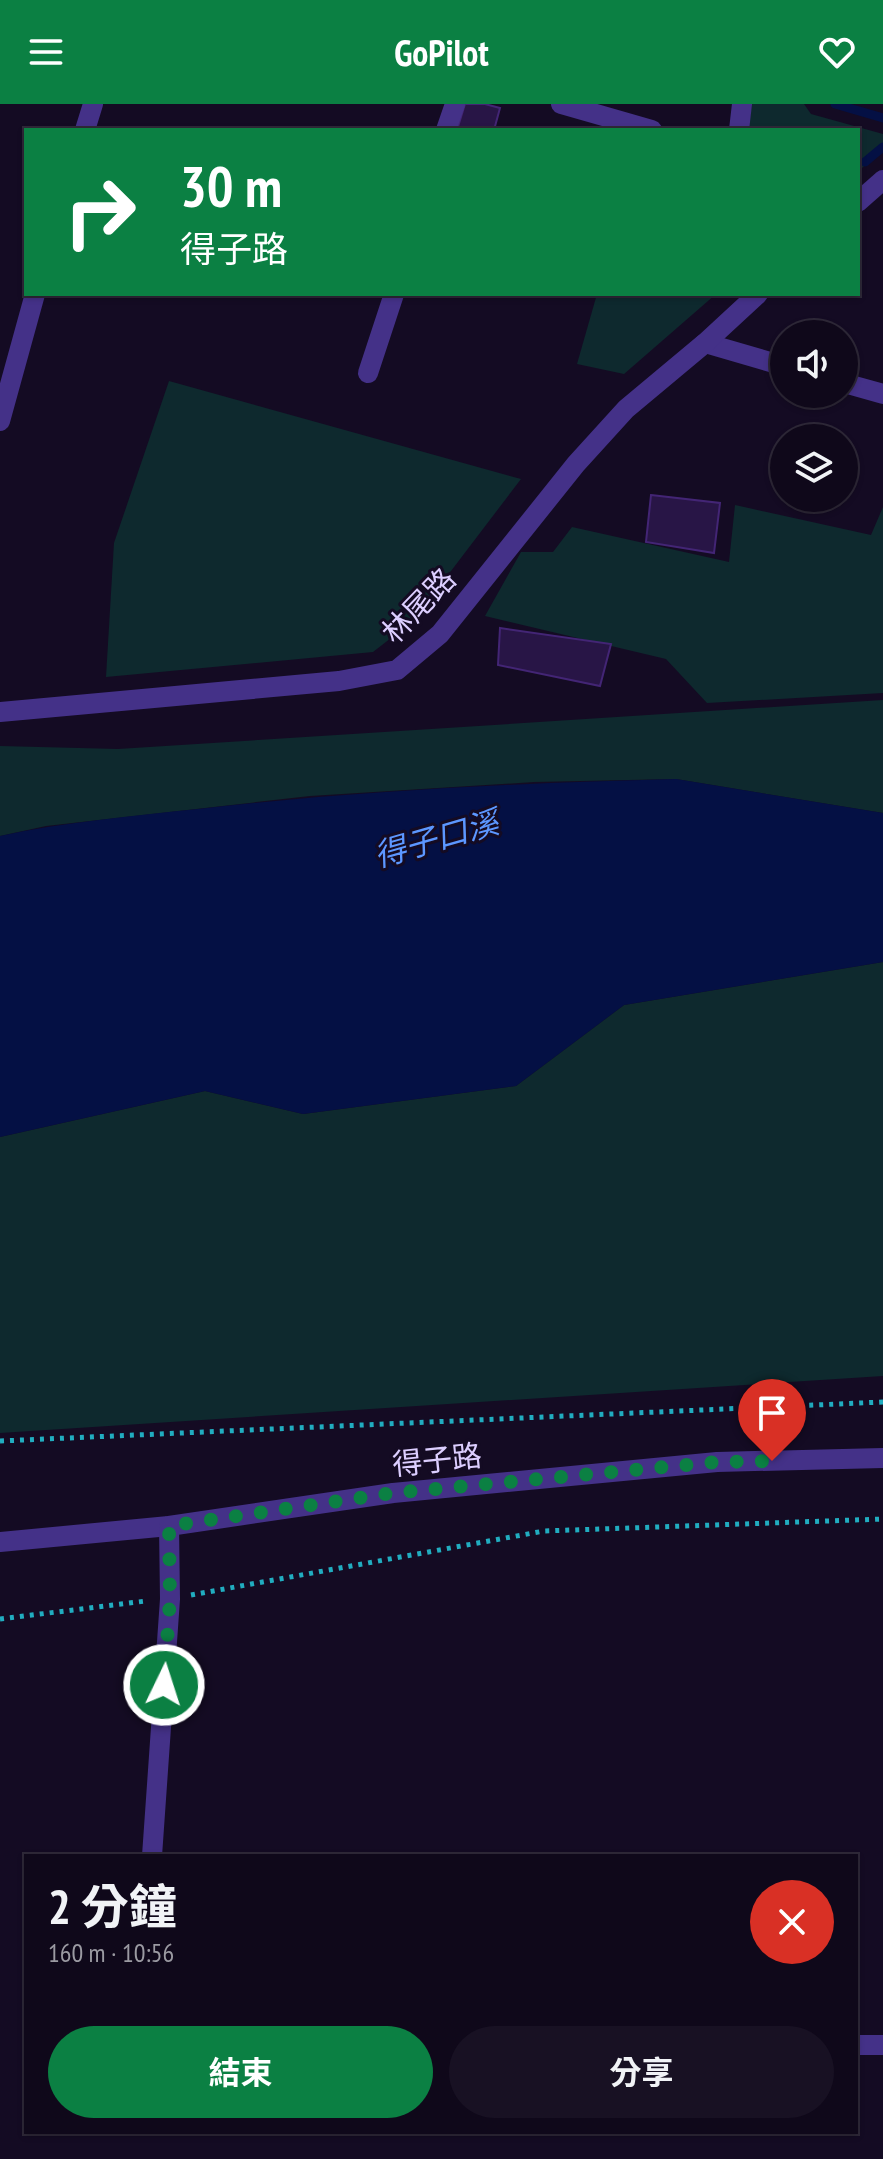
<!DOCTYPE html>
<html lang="zh-TW">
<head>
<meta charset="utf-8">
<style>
	:root { --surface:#0f081a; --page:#181123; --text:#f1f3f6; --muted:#9b9aa2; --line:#2f2939; --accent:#0b8043 }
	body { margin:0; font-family:"PT Sans Narrow","Noto Sans TC",sans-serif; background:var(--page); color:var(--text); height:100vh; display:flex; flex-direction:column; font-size:30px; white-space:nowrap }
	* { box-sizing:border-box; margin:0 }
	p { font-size:26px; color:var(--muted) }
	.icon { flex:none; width:44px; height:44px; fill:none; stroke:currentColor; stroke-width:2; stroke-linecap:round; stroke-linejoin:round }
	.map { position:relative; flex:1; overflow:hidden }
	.details { position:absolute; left:24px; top:1750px; width:834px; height:280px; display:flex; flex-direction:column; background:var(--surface); border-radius:0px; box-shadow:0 2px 6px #0004,0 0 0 2px var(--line) }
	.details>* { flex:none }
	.top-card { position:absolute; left:24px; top:24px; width:836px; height:168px; border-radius:0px; box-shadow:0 2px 6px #0004,0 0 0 2px var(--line); background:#0b8043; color:#fff; overflow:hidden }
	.buttons { position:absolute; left:770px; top:216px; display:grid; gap:16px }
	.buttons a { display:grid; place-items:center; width:88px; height:88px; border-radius:50%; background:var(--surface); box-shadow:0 2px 6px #0004,0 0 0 2px var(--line); font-size:40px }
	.pin { position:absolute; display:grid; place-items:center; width:68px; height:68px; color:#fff; margin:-82px -34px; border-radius:50% 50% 50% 0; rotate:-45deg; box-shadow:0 0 8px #0007 }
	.pin .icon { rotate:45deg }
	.me { position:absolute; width:88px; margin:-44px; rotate:4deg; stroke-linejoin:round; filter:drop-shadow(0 0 6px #0008) }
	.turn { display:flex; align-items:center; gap:28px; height:168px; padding:0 24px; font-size:36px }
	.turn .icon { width:104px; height:104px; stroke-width:2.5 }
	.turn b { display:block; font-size:56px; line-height:68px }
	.round { display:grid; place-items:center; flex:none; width:84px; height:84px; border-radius:42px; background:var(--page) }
	.headline { display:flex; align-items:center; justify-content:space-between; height:136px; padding:0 24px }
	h1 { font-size:48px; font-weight:700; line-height:60px }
	.button { display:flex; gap:16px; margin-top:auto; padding:16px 24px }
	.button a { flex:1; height:92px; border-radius:48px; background:var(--accent); color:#fff; font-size:32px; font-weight:700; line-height:92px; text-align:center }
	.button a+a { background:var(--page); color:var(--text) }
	header { display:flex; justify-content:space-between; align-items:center; height:104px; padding:0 24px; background:var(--accent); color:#fff; font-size:36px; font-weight:700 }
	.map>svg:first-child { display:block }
	.green { fill:#0e292e }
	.water { fill:#041044 }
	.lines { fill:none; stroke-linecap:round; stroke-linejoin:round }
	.stream { stroke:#041044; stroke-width:9 }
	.building { fill:#281546; stroke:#432575; stroke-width:2 }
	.path { stroke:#21adc0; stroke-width:5; stroke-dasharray:4 6; stroke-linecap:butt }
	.minor { stroke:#443188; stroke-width:20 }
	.route { stroke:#0b8043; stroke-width:14; stroke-dasharray:0 25.2 }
	.labels { text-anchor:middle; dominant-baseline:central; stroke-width:6; stroke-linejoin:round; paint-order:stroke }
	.street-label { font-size:30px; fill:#dcceff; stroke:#140b23 }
	.water-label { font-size:32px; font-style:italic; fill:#5c97ff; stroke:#140b23 }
</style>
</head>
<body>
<header><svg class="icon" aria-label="menu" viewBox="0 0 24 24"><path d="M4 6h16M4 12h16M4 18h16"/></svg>GoPilot<svg class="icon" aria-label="heart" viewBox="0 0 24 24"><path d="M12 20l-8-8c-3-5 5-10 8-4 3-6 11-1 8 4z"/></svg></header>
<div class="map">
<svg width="883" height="2055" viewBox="0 0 883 2055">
	<rect width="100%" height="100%" fill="#140b23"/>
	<g class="green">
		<polygon points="752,0 804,0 811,10 883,30 883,43 858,68 858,26 748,26"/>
		<polygon points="597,190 716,190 624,270 577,260"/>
		<polygon points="169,277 521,375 413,517 373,548 106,573 114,439"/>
		<polygon points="735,401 871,431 883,403 883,589 707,599 666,555 485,512 521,448 553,448 572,423 729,458"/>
		<polygon points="883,596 883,709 676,675 534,678 310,692 46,722 0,732 0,642 118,645"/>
		<polygon points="883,858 883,1272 0,1329 0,1033 205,987 303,1010 516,982 624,901"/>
	</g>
	<path class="water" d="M676,675L883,709V858L624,901L516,982L303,1010L205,987L0,1033V732C65,718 132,712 198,705C357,687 516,679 676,675Z"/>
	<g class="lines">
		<g class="stream">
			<polyline points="835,0 883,14"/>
			<polyline points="865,58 883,43"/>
		</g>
	</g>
	<g class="building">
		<polygon points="465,0 485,0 500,4 494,26 457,26"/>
		<polygon points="651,391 720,399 714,449 646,438"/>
		<polygon points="500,524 611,540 600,582 498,561"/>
	</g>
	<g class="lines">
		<g class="path">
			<polyline points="0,1337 883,1298"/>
			<polyline points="191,1491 544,1427 883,1415"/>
			<polyline points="0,1515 146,1497"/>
		</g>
		<g class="minor">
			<polyline points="561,0 652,26"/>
			<polyline points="85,26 93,0"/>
			<polyline points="446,26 455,0"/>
			<polyline points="739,26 742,0"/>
			<polyline points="858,98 883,76"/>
			<polyline points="705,239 784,262"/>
			<polyline points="368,269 394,190"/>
			<polyline points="844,279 883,290"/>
			<polyline points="0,317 35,190"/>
			<polyline points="0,608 339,577 397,566 440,530 576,360 626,305 705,239 758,190"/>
			<polyline points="0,1438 169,1422 393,1389 717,1358 883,1354"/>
			<polyline points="152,1752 170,1495 169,1422"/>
			<polyline points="856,1941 883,1941"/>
		</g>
	</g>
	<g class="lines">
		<polyline class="route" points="164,1581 170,1495 169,1422 393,1389 717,1358 772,1357"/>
	</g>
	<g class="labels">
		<g class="street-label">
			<text transform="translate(418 501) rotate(-46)">林尾路</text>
			<text transform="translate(437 1355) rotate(-6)">得子路</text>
		</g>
		<g class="water-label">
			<text transform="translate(436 734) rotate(-16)">得子口溪</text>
		</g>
	</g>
</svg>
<div class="buttons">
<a><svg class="icon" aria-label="sound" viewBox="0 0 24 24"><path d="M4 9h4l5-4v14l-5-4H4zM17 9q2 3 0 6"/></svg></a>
<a><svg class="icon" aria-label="layers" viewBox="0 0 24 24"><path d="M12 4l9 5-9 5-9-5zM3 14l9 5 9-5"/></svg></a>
</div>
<div class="pin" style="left:772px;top:1357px;background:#d93025"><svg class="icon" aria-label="arrive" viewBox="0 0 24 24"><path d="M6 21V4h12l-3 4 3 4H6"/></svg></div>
<svg class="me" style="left:164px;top:1581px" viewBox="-20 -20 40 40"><circle r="17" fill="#0b8043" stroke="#fff" stroke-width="3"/><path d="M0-11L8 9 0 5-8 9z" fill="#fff"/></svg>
<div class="top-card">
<div class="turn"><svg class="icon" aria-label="right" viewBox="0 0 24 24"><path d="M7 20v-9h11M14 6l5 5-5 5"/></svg><div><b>30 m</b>得子路</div></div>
</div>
<section class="details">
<div class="headline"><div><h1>2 分鐘</h1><p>160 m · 10:56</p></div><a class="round" style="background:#d93025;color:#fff"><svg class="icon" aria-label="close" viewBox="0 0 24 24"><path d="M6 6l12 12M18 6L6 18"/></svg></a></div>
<div class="button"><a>結束</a><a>分享</a></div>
</section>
</div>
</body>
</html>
